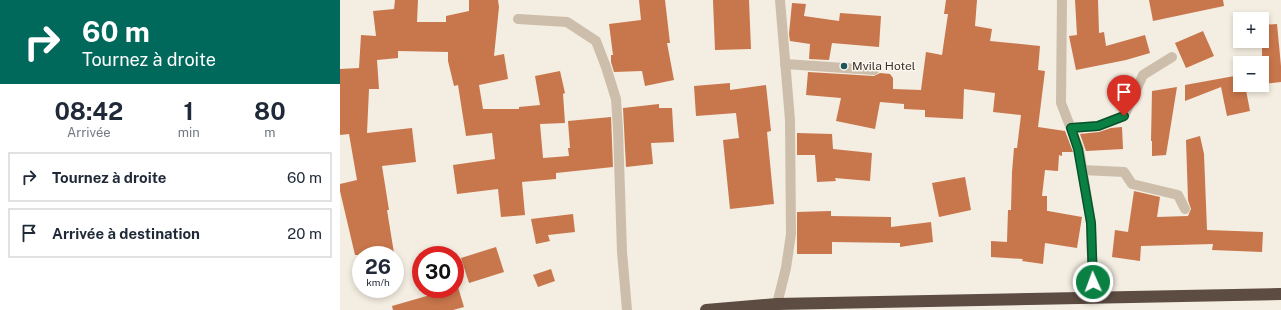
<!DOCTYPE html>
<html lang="fr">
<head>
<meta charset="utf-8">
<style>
	:root { --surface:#fff; --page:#f6f6f7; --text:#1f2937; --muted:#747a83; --line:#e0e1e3 }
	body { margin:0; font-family:"Public Sans",sans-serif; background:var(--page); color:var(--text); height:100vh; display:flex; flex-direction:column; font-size:15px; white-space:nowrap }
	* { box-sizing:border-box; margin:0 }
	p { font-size:13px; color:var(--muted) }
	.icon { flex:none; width:22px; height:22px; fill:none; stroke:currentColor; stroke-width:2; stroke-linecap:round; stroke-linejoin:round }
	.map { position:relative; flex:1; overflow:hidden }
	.side { display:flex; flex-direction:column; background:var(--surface); width:340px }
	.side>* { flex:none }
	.guide { background:#00695c; color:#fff; overflow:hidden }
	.controls { position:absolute; left:893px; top:12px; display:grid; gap:8px }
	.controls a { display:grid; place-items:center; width:36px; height:36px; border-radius:0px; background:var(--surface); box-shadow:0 2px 6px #0003; font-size:20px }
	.speed { position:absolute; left:12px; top:246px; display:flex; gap:8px; font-size:20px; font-weight:700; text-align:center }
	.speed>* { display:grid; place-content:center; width:52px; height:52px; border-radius:50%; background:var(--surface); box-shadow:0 2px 6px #0003; line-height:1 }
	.speed small { font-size:10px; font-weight:400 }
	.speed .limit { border:6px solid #d22; background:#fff; color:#111 }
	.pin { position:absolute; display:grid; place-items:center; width:34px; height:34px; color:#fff; margin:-41px -17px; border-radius:50% 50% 50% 0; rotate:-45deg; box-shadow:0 0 4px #0007 }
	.pin .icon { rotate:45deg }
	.me { position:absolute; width:44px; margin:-22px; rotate:358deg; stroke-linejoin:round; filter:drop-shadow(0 0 3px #0008) }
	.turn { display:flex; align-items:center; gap:14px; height:84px; padding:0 16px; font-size:18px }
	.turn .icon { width:52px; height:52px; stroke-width:2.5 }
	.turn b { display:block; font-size:28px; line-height:34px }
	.eta { display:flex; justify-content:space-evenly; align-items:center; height:68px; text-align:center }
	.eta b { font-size:24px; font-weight:700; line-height:28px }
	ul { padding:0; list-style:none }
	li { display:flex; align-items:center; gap:12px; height:50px; margin:0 8px 6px; padding:0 8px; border:2px solid var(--line); border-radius:0px }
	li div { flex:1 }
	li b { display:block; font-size:15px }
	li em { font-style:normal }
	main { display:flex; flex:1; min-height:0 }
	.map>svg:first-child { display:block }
	.building { fill:#c8764b }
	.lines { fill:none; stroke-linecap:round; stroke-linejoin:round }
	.street { stroke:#cdbeac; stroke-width:10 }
	.highway { stroke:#5c4c42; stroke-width:12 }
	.route-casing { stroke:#07532c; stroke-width:10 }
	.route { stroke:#0b8043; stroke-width:7 }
	.poi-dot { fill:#1f535d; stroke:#fbf6ee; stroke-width:1.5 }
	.labels { text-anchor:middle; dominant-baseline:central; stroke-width:3; stroke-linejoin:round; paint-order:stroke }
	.poi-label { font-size:12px; fill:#3b312b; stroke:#fbf6ee; text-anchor:start }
</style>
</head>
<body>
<main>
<section class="side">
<div class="guide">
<div class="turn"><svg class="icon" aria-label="right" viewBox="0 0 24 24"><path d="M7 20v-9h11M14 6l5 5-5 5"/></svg><div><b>60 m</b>Tournez à droite</div></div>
</div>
<div class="eta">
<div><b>08:42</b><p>Arrivée</p></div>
<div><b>1</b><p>min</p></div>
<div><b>80</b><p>m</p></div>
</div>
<ul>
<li><svg class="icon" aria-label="right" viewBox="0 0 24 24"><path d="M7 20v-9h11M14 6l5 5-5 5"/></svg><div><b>Tournez à droite</b></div><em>60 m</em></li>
<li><svg class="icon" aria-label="arrive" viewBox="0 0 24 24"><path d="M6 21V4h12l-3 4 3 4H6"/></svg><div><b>Arrivée à destination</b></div><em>20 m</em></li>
</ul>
</section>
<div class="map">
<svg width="941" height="310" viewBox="0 0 941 310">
	<rect width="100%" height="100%" fill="#f4ede1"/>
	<g class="building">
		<polygon points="55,0 78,0 77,22 106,22 106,16 129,11 129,0 158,0 159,7 154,56 164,54 168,79 139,85 143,109 179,109 179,107 200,105 195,76 220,71 225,93 223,94 225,123 200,124 203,158 229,156 228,148 230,148 228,121 271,117 273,167 216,173 216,179 182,182 185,215 161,217 158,189 117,194 113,165 155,159 152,133 126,136 118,85 114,86 108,61 108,52 58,51 58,58 37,60 39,89 29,89 27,133 72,128 76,162 42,166 49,210 47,210 54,253 42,255 15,255 0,191 0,184 17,180 9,134 0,135 0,69 19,68 21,35 36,36 33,11 54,9"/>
		<polygon points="299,0 325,0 330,43 327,43 334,80 305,86 302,71 274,72 271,62 271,55 273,55 269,24 301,20"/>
		<polygon points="373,0 409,0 411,49 375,50"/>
		<polygon points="606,0 637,0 635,26 652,29 650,41 700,46 698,70 705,71 698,127 725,131 733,152 722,152 722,156 719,155 718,171 705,170 702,196 707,196 707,211 708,211 742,217 737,248 705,243 703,264 682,261 683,259 651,257 651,241 667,242 668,210 671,210 672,172 674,148 677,148 681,115 653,112 655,93 624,89 623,119 585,117 585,110 564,109 564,104 540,102 535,129 496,121 501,98 466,95 468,72 534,76 540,73 550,74 553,78 553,89 581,90 586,52 602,55 608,14 604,14"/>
		<polygon points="735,0 758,0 759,33 764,32 766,46 805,35 810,53 786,60 736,70 729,36 737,35"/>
		<polygon points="809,0 883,0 884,6 813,21"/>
		<polygon points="452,3 466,4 464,16 499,21 500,13 541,16 539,47 492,43 489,60 469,59 470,44 450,41 449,34"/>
		<polygon points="937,24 941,66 941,82 922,84 922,25"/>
		<polygon points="863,31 874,56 846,68 835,43"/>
		<polygon points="900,75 900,85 905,85 910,111 887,116 881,87 845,101 845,85"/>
		<polygon points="390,83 390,90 426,85 431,131 427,132 434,204 390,209 383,140 399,138 396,113 356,116 354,86"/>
		<polygon points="837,87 826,155 812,156 812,141 811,141 812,91"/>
		<polygon points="319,104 319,108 332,108 334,142 311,143 313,164 286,167 283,108"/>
		<polygon points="782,127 783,149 746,151 740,134 759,132 771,128"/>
		<polygon points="457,133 492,134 493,149 532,153 530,181 495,178 496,181 477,182 475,155 457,155"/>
		<polygon points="860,136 864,154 867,230 923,232 922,252 872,250 873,244 801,246 800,261 772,257 775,230 788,232 794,191 820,197 817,217 848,216 851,209 848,200 846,140"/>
		<polygon points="625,177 631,210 599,217 592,183"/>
		<polygon points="491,211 491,216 551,217 551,227 591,222 593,242 560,247 560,243 492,242 492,254 457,254 457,212"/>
		<polygon points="233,214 235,232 208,235 210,241 196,244 191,219"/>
		<polygon points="156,247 164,272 129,283 121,258"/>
		<polygon points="211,269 215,281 198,287 193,275"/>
		<polygon points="118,287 124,307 113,310 53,310 52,306"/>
	</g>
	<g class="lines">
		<g class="street">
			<polyline points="722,0 721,103 739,149 751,223 753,297"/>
			<polyline points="178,19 227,22 256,41 266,67 276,99 278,130 282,252 287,310"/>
			<polyline points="445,64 534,70"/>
			<polyline points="731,128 758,126 784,116 803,75 832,57"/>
			<polyline points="742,170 784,172 792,184 838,195 845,209"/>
			<polyline points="437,310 437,304 446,268 451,234 450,120 440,0"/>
		</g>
		<polyline class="highway" points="366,310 437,304 941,294"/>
	</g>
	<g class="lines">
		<defs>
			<polyline id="route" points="753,282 751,223 738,149 731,128 758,126 784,116"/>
		</defs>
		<use href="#route" class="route-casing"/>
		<use href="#route" class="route"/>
	</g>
	<circle class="poi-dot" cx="504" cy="66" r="4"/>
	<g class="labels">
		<g class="poi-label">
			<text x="512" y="66">Mvila Hotel</text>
		</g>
	</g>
</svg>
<div class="controls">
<a>+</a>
<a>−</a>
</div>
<div class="speed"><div>26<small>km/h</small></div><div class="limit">30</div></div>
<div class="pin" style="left:784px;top:116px;background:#d93025"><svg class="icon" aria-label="arrive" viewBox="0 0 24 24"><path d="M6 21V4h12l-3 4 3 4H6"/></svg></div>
<svg class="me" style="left:753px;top:282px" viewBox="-20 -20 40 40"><circle r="17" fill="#0b8043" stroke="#fff" stroke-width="3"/><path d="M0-11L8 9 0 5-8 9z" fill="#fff"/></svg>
</div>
</main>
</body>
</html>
